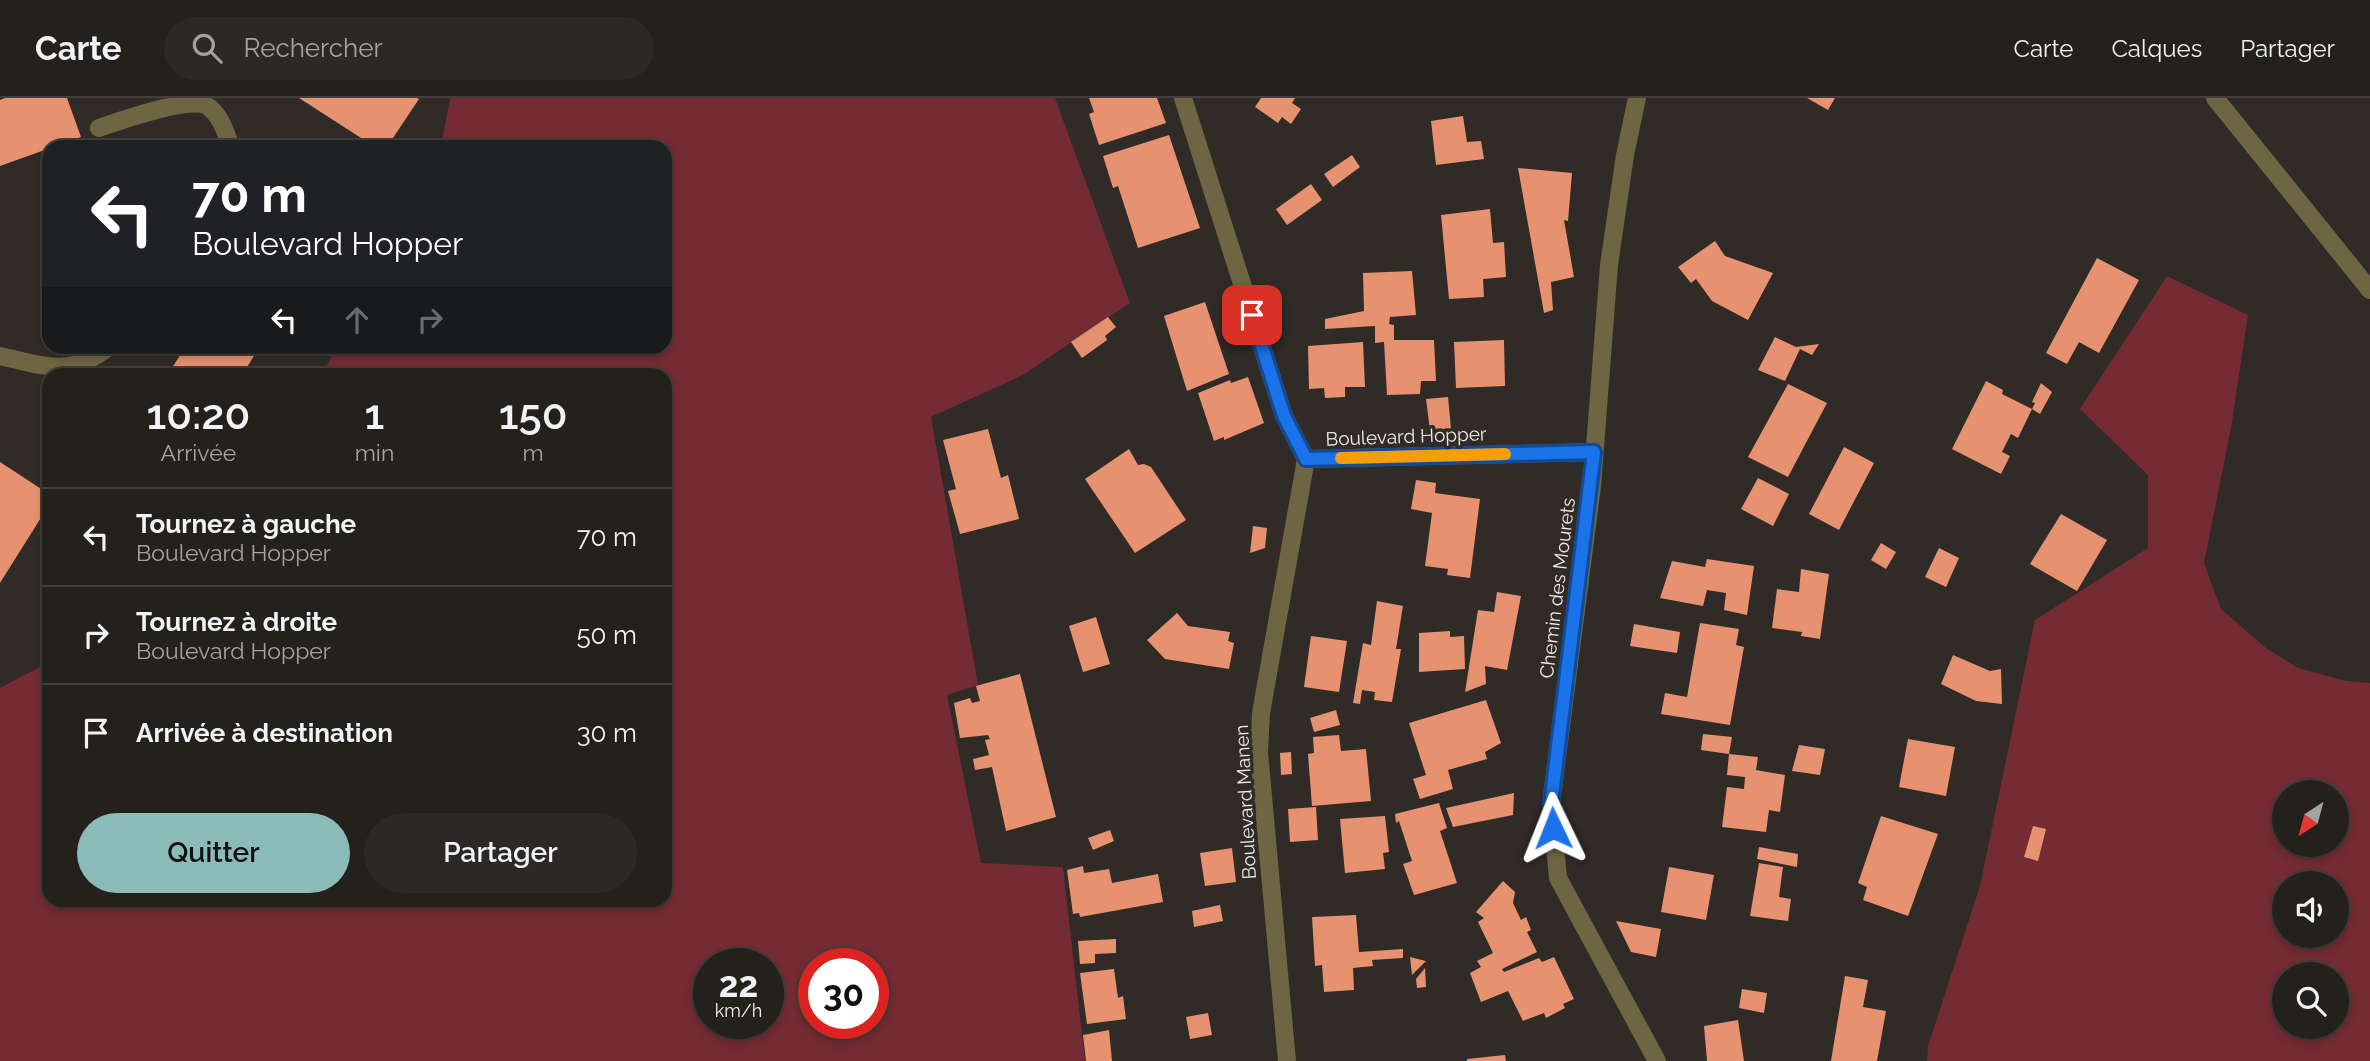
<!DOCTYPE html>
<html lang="fr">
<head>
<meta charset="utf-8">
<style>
	:root { --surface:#24201c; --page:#2c2825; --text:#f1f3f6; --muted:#a3a3a3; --line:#413e3b; --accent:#8bbbb9 }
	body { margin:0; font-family:Raleway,sans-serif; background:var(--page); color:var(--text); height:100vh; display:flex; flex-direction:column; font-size:26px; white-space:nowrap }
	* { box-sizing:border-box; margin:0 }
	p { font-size:23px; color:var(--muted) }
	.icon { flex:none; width:38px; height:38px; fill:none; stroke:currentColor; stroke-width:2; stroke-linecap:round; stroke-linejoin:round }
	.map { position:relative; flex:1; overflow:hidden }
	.side { position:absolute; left:42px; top:270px; width:630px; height:539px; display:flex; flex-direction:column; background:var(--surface); border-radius:21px; box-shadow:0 4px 10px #0003,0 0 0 2px var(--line) }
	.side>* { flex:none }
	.banner { position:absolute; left:42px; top:42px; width:630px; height:214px; border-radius:21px; box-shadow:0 4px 10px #0003,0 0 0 2px var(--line); background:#202124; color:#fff; overflow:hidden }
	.needle { width:46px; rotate:216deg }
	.controls { position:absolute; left:2272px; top:682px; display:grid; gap:14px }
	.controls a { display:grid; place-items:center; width:77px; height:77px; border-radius:50%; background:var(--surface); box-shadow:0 4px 10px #0003,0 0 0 2px var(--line); font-size:35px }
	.speed { position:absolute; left:693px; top:850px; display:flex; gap:14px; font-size:35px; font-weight:700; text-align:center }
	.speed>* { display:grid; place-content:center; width:91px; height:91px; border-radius:50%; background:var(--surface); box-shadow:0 4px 10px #0003,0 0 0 2px var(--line); line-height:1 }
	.speed small { font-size:18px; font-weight:400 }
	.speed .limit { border:10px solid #d22; background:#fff; color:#111 }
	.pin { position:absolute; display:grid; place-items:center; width:60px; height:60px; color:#fff; margin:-30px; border-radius:14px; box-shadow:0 4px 10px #0006 }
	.me { position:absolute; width:77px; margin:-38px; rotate:358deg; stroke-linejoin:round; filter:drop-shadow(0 0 5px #0008) }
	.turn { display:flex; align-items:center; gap:24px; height:147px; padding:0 35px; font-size:32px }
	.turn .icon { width:91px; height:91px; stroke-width:2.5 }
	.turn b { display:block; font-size:49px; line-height:60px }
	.lanes { display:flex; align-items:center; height:66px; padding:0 35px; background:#0003; justify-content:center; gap:35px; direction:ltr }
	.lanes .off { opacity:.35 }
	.eta { display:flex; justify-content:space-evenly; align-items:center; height:119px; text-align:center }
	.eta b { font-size:42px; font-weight:600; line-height:49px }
	.action { display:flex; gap:14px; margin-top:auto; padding:14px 35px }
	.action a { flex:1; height:80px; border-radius:42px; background:var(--accent); color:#111; font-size:28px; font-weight:600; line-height:80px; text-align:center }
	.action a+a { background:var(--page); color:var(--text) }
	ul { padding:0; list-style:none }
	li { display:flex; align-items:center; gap:21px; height:98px; padding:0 35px; border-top:2px solid var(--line) }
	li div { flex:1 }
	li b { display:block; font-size:26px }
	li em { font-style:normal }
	header { display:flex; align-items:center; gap:42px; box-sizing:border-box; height:98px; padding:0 35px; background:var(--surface); border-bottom:2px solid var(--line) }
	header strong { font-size:33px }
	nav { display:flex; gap:38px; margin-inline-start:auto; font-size:24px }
	.search { width:490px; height:63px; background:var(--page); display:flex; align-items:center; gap:18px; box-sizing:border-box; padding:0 24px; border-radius:38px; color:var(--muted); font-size:26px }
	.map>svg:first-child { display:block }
	.green { fill:#742b33; fill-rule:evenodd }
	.building { fill:#e69270 }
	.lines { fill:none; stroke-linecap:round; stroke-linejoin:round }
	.minor { stroke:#6e6543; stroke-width:18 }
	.route-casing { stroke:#114b97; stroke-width:18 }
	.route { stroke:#1a73e8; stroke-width:12 }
	.slow { stroke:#f59e0b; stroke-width:12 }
	.labels { text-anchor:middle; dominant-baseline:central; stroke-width:7; stroke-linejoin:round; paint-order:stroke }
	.street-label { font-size:19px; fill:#eeebe7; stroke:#302b26 }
</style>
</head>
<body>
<header>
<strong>Carte</strong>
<div class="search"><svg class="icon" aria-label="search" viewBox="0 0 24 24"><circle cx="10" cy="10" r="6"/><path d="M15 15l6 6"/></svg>Rechercher</div>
<nav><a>Carte</a><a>Calques</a><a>Partager</a></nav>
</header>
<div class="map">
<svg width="2370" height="963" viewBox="0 0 2370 963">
	<rect width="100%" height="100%" fill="#302b26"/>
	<g class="green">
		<path d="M450,0H1055L1130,205L1023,277L931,319L978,587L947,597L981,765L1063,769L1085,963H0V590L49,564V802H665V276H322L337,249L665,248V49H441ZM709,866H768V926H709ZM814,866H873V926H814Z"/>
		<path d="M2167,178L2248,217L2231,330L2204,465L2221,511L2266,550L2298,570L2346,583L2370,585V963H1927L1928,948L1980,788L2035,522L2148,450V377L2080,311ZM2284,695H2336V747H2284ZM2284,786H2336V838H2284ZM2284,877H2336V929H2284Z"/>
	</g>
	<g class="building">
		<polygon points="5,0 67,0 81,39 0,68 0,2"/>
		<polygon points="299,0 417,0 419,1 387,49 375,49"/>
		<polygon points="1089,0 1157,0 1166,25 1099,47 1089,16 1094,14"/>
		<polygon points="1261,0 1295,0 1292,5 1301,11 1291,26 1282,19 1278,25 1255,9"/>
		<polygon points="1807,0 1835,0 1828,12"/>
		<polygon points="1463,18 1467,44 1481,43 1484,61 1436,67 1431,23"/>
		<polygon points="1169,37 1200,130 1138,150 1118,88 1113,90 1103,58"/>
		<polygon points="1352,57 1360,69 1333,89 1324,76"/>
		<polygon points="1518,70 1572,75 1568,123 1564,122 1574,179 1551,184 1553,212 1544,215"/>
		<polygon points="1311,86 1322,102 1287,127 1276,111"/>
		<polygon points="1490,111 1493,145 1504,144 1506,179 1483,181 1484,199 1449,201 1441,117"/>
		<polygon points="1715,143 1725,158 1773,175 1748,222 1712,203 1696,181 1691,185 1678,169"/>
		<polygon points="2097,160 2139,182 2099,255 2079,244 2067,266 2046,255"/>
		<polygon points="1412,173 1416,217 1390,219 1389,226 1394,227 1394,242 1434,242 1436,283 1421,283 1420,296 1387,297 1384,244 1375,245 1375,228 1325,231 1325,221 1364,213 1363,175"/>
		<polygon points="1205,204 1229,276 1187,293 1164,218"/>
		<polygon points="1108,219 1116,229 1105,238 1107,242 1082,260 1071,244"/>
		<polygon points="1775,239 1796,249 1819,246 1812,257 1800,251 1785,283 1758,272"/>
		<polygon points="1504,242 1505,288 1456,290 1454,244"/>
		<polygon points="1363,244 1365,289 1345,289 1345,299 1325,300 1324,290 1309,291 1308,248"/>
		<polygon points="186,248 260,248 243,276 168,276"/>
		<polygon points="1248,279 1264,325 1224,342 1224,339 1214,343 1198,295 1230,282 1231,285"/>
		<polygon points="1986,283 2003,292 2002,296 2032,311 2018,340 2011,336 2002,354 2010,358 2001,376 1952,351"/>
		<polygon points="2041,285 2052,294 2040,316 2032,311 2035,305 2032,304"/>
		<polygon points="1788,286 1827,305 1788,379 1748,359"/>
		<polygon points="1448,299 1451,331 1430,332 1426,301"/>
		<polygon points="988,331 1001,380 1008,377 1019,421 960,436 948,393 956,391 943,342"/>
		<polygon points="1844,349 1874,365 1839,432 1809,416"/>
		<polygon points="1129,351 1138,367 1144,366 1151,369 1186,422 1135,455 1085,381"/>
		<polygon points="0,364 49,396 49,407 0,485"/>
		<polygon points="1758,380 1789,396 1773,428 1741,411"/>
		<polygon points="1416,382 1436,385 1435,395 1480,401 1470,480 1447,477 1448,471 1425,468 1432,415 1411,411"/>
		<polygon points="2061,416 2107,442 2077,493 2030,466"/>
		<polygon points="1253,428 1267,430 1265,450 1250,455"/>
		<polygon points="1881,445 1896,454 1886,471 1871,462"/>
		<polygon points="1939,450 1959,460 1946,489 1925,479"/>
		<polygon points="1707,461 1754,468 1747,517 1724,512 1726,495 1707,492 1703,508 1660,500 1672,463 1705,469"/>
		<polygon points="1801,471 1829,476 1820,541 1801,538 1802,534 1772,530 1777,491 1799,494"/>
		<polygon points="1497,494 1521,498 1507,572 1485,568 1486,586 1465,594 1478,512 1494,514"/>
		<polygon points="1377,503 1403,508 1396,551 1401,551 1392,604 1374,602 1375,594 1362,592 1360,606 1353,605 1363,545 1371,547"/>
		<polygon points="1177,515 1188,528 1230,534 1228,543 1234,545 1229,571 1165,561 1147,542"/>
		<polygon points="1096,519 1110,566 1083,574 1069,528"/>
		<polygon points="1700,525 1739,531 1736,547 1744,549 1730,627 1661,616 1665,595 1687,599"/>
		<polygon points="1634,526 1680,534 1677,555 1630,548"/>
		<polygon points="1450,533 1450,539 1464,538 1465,571 1419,574 1419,535"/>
		<polygon points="1311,538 1347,543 1339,594 1304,589"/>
		<polygon points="1953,557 1990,573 2001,571 2002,606 1976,603 1941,586"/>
		<polygon points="1020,576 1056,719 1006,733 992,669 975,672 973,661 989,657 985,642 990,641 988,637 960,640 954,605 970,600 972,605 980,603 976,588"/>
		<polygon points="1486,602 1501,645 1485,654 1487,661 1448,672 1453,691 1420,701 1413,681 1426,677 1409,625"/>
		<polygon points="1336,612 1340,627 1314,634 1310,620"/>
		<polygon points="1703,636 1732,639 1729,656 1701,652"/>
		<polygon points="1339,637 1341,653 1366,651 1371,703 1312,708 1308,656 1314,655 1313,639"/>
		<polygon points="1908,641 1955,649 1946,698 1899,689"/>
		<polygon points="1799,647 1825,651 1820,677 1792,673"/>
		<polygon points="1291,654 1292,676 1281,677 1280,655"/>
		<polygon points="1729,656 1758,659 1756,672 1785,677 1780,714 1769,712 1766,734 1722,729 1727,689 1744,691 1745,679 1727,677"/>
		<polygon points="1514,695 1513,717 1453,729 1446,710"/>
		<polygon points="1439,705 1447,730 1440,733 1457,785 1414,797 1403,766 1412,763 1399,723 1396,725 1395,716"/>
		<polygon points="1316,709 1318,742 1290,744 1288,711"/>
		<polygon points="1385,718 1389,754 1383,755 1385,771 1345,775 1340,721"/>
		<polygon points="1881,718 1938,736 1908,818 1863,802 1867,789 1858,785"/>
		<polygon points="2033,728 2046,731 2038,763 2024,759"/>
		<polygon points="1110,732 1114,743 1093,752 1088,740"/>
		<polygon points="1759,749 1798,756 1797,769 1757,761"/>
		<polygon points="1232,750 1236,784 1205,788 1200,755"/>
		<polygon points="1759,765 1783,769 1779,799 1791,801 1788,823 1750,818"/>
		<polygon points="1083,768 1084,775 1109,771 1112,785 1158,776 1163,804 1080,819 1079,815 1073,816 1067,772"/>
		<polygon points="1669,769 1714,777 1706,822 1661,814"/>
		<polygon points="1503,783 1515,794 1513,805 1521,822 1526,819 1531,832 1527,834 1537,854 1502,871 1504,874 1539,860 1542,864 1554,859 1574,901 1563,906 1565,910 1546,920 1544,915 1523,923 1508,893 1481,904 1470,875 1481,869 1477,863 1493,855 1478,824 1484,820 1476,814"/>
		<polygon points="1220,807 1223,823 1194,829 1192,813"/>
		<polygon points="1356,817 1359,854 1403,851 1403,860 1372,862 1373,868 1353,870 1354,892 1324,894 1322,867 1315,868 1312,819"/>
		<polygon points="1616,823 1661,831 1656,859 1631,854"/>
		<polygon points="1116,841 1116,855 1095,856 1095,865 1080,866 1078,843"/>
		<polygon points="1410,859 1426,863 1412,877"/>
		<polygon points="1425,870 1426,889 1417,890 1416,881"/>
		<polygon points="1114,871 1118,900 1123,898 1126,921 1087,926 1080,875"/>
		<polygon points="1845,878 1868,882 1863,909 1886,913 1877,963 1831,963"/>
		<polygon points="1742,891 1767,895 1764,915 1739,910"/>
		<polygon points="1208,915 1212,937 1190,941 1186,919"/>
		<polygon points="1738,922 1744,963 1707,963 1704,928"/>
		<polygon points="1109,932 1112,963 1086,963 1083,937"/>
		<polygon points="1505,957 1506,963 1467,963 1467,961"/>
	</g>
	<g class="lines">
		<g class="minor">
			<polyline points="1183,0 1284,318 1306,361 1594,354"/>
			<polyline points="1637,0 1625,57 1609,167 1592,388 1551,706 1558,780 1657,963"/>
			<polyline points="2215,0 2370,192"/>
			<path d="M99,30C122,22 185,0 206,7C221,17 225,33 231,49"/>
			<path d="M0,258C45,268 70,280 110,248"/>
			<polyline points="1287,963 1259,654 1261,615 1306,361"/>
		</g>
	</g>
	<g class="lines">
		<defs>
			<polyline id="route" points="1252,217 1284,318 1306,361 1594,354 1551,706 1553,730"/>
		</defs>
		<use href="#route" class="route-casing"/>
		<use href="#route" class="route"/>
		<polyline class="slow" points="1341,360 1505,356"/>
	</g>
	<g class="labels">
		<g class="street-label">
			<text transform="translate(1406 338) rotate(-2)">Boulevard Hopper</text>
			<text transform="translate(1557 490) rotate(-83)">Chemin des Mourets</text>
			<text transform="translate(1245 704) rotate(-93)">Boulevard Manen</text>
		</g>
	</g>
</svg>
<div class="controls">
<a><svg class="needle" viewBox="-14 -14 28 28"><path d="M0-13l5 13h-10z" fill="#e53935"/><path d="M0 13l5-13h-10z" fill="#a3a3a3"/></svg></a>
<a><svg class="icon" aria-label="sound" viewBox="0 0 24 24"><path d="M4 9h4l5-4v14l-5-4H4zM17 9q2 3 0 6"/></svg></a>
<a><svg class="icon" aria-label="search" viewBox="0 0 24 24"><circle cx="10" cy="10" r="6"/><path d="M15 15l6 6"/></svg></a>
</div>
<div class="speed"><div>22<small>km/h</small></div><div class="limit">30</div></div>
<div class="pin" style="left:1252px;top:217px;background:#d93025"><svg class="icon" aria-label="arrive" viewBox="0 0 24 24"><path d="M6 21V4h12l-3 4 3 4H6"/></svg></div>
<svg class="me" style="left:1553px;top:730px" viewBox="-20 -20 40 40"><path d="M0-17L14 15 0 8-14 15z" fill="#1a73e8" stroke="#fff" stroke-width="4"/></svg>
<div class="banner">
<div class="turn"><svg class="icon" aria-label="left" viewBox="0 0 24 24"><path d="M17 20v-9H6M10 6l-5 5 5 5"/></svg><div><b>70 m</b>Boulevard Hopper</div></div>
<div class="lanes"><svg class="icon" aria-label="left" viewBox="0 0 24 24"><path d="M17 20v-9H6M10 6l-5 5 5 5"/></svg><svg class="icon off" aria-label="ahead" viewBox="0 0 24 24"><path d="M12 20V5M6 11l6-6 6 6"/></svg><svg class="icon off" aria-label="right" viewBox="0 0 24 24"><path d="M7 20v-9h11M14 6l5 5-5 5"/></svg></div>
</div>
<section class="side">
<div class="eta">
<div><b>10:20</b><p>Arrivée</p></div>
<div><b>1</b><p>min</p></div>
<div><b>150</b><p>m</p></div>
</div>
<ul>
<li><svg class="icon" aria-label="left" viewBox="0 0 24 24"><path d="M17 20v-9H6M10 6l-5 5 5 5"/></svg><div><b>Tournez à gauche</b><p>Boulevard Hopper</p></div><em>70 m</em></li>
<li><svg class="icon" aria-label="right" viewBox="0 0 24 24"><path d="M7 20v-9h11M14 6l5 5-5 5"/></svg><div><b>Tournez à droite</b><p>Boulevard Hopper</p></div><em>50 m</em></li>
<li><svg class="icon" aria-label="arrive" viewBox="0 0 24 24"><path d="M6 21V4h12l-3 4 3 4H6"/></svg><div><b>Arrivée à destination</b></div><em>30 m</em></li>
</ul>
<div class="action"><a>Quitter</a><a>Partager</a></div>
</section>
</div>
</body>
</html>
